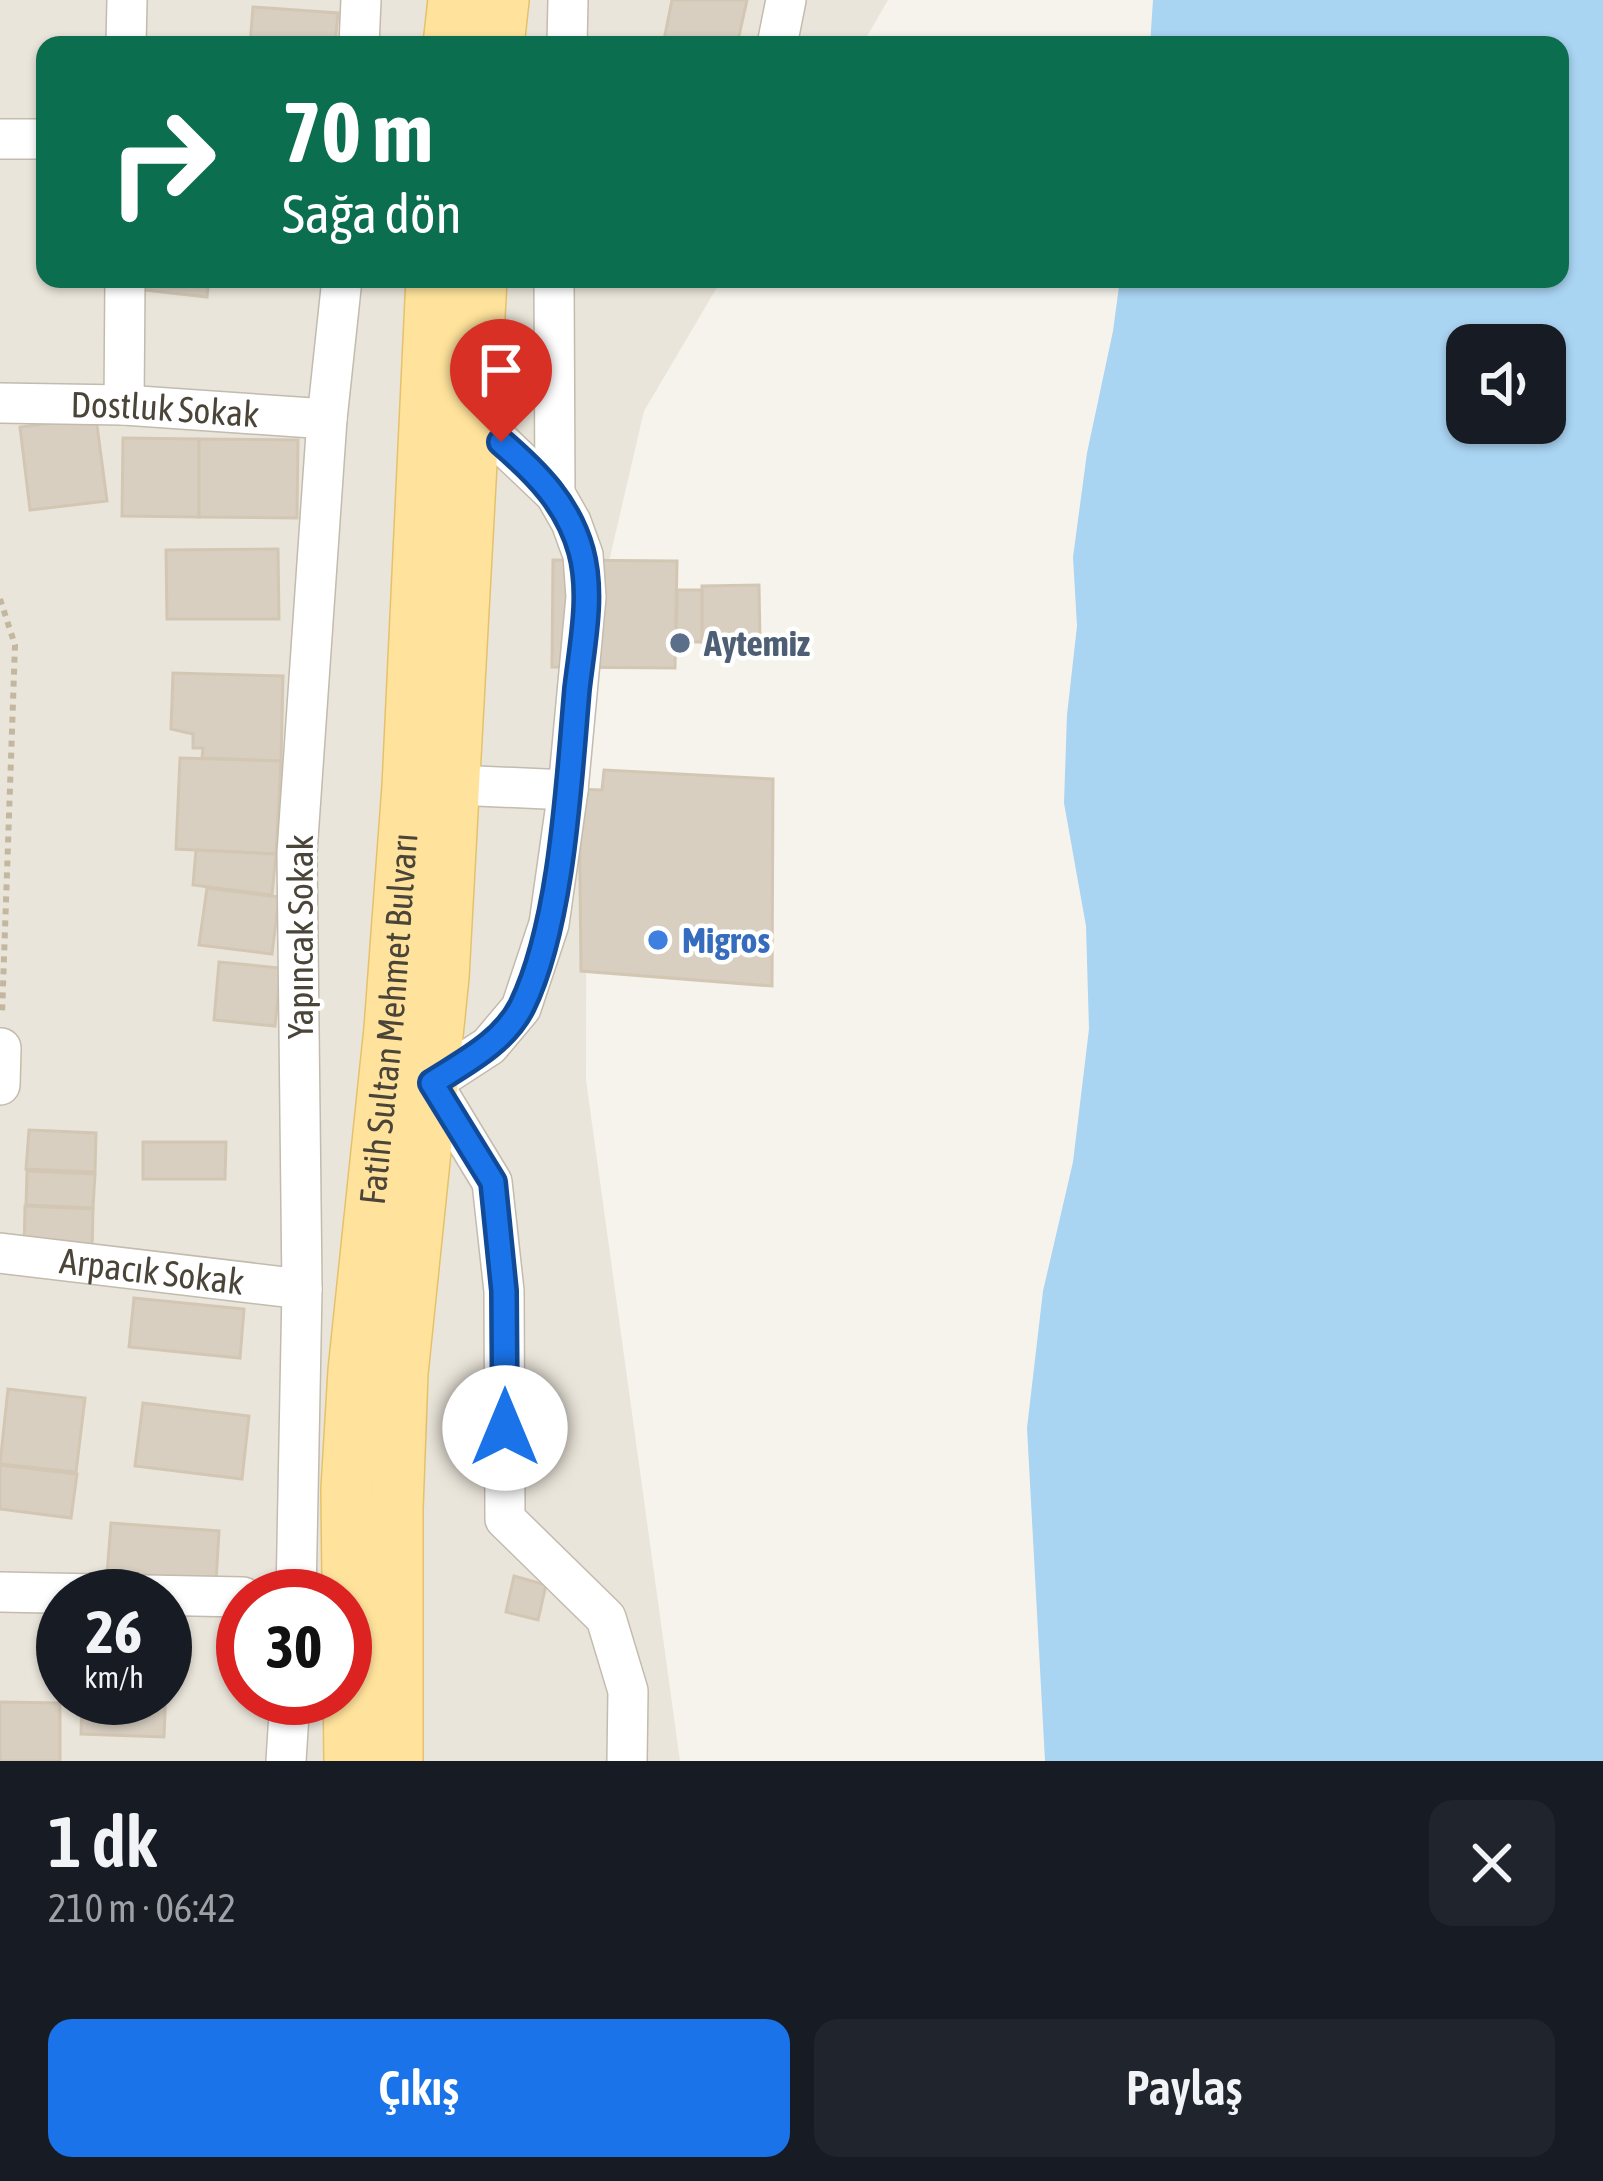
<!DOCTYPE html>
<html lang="tr">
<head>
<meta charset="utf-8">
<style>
	:root { --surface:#171b24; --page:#20242c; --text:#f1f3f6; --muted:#9ea1a6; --accent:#1a73e8 }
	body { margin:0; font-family:"Asap Condensed",sans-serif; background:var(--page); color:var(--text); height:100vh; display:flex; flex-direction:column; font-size:45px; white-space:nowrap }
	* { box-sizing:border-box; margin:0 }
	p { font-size:39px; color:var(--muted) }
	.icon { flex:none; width:66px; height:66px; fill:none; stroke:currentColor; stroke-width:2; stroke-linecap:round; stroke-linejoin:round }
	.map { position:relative; height:1761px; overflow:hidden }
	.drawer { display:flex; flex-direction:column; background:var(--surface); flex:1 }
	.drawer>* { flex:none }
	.guide { position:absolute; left:36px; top:36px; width:1533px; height:252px; border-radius:24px; box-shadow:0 3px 9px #0004; background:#0b6e4f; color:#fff; overflow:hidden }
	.fabs { position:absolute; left:1446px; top:324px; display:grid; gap:24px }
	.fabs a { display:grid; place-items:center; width:120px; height:120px; border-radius:24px; background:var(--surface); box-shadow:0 3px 9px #0004; font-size:60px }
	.speed { position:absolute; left:36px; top:1569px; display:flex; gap:24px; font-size:60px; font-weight:700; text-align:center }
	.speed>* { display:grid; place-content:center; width:156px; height:156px; border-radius:50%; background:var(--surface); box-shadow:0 3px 9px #0004; line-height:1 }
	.speed small { font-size:30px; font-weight:400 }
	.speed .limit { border:18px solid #d22; background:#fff; color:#111 }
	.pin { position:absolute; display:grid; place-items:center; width:102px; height:102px; color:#fff; margin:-123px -51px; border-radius:50% 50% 50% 0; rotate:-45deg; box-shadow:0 0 12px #0007 }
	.pin .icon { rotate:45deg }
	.me { position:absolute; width:132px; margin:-66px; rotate:0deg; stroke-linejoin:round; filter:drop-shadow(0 0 9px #0008) }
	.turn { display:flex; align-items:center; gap:42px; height:252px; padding:0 48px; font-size:54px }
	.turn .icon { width:156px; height:156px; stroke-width:2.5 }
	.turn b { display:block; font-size:84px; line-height:102px }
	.round { display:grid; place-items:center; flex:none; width:126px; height:126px; border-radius:24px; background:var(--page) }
	.head { display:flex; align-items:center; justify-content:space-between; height:204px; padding:0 48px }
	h1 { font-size:72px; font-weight:600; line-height:90px }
	.action { display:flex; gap:24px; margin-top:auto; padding:24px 48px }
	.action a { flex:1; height:138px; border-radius:24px; background:var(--accent); color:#fff; font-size:48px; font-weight:600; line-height:138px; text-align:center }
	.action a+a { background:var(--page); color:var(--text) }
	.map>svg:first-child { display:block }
	.residential { fill:#eae5da; fill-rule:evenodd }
	.water { fill:#a9d4f2; fill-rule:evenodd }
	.building { fill:#d8cfc1; stroke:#d3c7b4; stroke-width:3 }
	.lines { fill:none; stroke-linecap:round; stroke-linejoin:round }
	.minor-casing { stroke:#c2bbae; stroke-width:42 }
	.major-casing { stroke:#e6c16a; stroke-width:54 }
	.path { stroke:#c4b79f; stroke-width:6; stroke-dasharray:6 6; stroke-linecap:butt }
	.minor { stroke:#fff; stroke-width:39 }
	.major { stroke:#ffe39c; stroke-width:51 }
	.route-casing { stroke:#114b97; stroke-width:30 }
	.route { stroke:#1a73e8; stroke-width:21 }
	.service-dot { fill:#5c6f8a; stroke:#fff; stroke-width:4.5 }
	.shop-dot { fill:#3f7fe0; stroke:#fff; stroke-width:4.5 }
	.labels { text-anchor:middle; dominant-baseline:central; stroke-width:9; stroke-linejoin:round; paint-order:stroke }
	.street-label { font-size:36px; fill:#4b4439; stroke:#fff }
	.service-label { font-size:36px; font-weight:bold; fill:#4e5e75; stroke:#fff; text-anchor:start }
	.shop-label { font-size:36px; font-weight:bold; fill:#366cbe; stroke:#fff; text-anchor:start }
</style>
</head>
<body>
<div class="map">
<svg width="1603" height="1761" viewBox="0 0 1603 1761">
	<rect width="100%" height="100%" fill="#f6f3ec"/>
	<path class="residential" d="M0,0H888L862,45H45V279H722L644,411L587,656L586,1080L680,1761H0ZM63,1596H165V1698H63ZM243,1596H345V1698H243Z"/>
	<path class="water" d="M1153,0H1603V1761H1045L1027,1428L1043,1291L1073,1162L1089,1029L1086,926L1064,803L1067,715L1077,626L1073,557L1087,453L1113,331L1120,279H1560V45H1150ZM1467,345H1545V423H1467Z"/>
	<g class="building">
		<polygon points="672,0 747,0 737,45 663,45"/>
		<polygon points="253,7 338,13 335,45 250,45"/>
		<polygon points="127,279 209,279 207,297 126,288"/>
		<polygon points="96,418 107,501 30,510 20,427"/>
		<polygon points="123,438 199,439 199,517 122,516"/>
		<polygon points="199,439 298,440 297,518 199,517"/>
		<polygon points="278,549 279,619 167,619 166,550"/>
		<polygon points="553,560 677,561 675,668 552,667"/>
		<polygon points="759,585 760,641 702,642 702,586"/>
		<polygon points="677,590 702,590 702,642 676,642"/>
		<polygon points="173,673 283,676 281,761 202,758 203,748 193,748 193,734 171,729"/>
		<polygon points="180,758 281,761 276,854 176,849"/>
		<polygon points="604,770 773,779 772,986 581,971 579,789 602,790"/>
		<polygon points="196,850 276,854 272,895 193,885"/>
		<polygon points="207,888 279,897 272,954 199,945"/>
		<polygon points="219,962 281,968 275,1026 214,1020"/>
		<polygon points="29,1130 96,1133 95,1172 26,1169"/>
		<polygon points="143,1142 226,1142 225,1179 143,1179"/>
		<polygon points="27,1171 95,1174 93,1208 26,1205"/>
		<polygon points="25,1206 93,1209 92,1253 24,1250"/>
		<polygon points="134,1298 244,1309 240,1358 129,1347"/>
		<polygon points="8,1389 85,1398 76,1472 0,1464"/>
		<polygon points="143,1403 249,1416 242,1479 135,1466"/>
		<polygon points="0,1465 77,1474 71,1518 0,1509"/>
		<polygon points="111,1523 219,1531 216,1582 107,1574"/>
		<polygon points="514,1576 546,1585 538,1620 506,1612"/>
		<polygon points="165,1634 168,1635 164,1737 81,1734 82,1698 165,1698"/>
		<polygon points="0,1702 60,1703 60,1761 0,1761"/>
	</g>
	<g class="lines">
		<defs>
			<g id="minor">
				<polyline points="126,45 127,0"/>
				<polyline points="359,45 361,0"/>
				<polyline points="567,45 568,0"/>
				<polyline points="777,45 786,0"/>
				<polyline points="0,139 45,139"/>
				<polyline points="554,279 555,494"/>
				<path id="s1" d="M0,403L124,405L327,419"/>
				<polyline points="124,405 125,279"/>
				<polyline points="474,417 555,494 571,522 583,555 586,597 568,790 549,924 521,1008 489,1046 432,1083 492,1182 504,1291 505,1519 606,1618 628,1691 627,1761"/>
				<polyline points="455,785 568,790"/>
				<polyline points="0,1085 1,1048"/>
				<path id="s2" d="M0,1253L302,1289"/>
				<polyline points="0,1592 243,1597"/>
				<polyline points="296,1596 302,1289 297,853 327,419 342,279"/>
				<polyline points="286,1761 290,1698"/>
			</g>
			<g id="major">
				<polyline points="449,45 454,0"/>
				<polyline points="498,45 503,0"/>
				<path id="s3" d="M350,1761L347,1489L354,1371L390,1029L408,787L432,279"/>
				<polyline points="397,1761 397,1508 402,1373 443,977 481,279"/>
			</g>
		</defs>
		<use href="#minor" class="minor-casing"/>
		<use href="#major" class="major-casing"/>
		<polyline class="path" points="0,599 15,645 2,1015"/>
		<use href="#minor" class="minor"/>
		<use href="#major" class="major"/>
	</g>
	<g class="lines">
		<defs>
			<path id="route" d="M501,442C537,473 568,504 581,551C593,595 582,645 577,689C569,781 562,924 522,1006C504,1042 465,1062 432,1083L493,1182L504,1291L505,1428"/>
		</defs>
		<use href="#route" class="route-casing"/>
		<use href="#route" class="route"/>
	</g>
	<circle class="service-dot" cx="680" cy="643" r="12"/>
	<circle class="shop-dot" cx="658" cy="940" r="12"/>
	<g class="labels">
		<g class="street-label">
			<text stroke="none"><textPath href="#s1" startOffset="165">Dostluk Sokak</textPath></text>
			<text transform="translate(300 937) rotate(-90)">Yapıncak Sokak</text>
			<text stroke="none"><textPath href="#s3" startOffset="744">Fatih Sultan Mehmet Bulvarı</textPath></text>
			<text stroke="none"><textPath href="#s2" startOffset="153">Arpacık Sokak</textPath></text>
		</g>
		<g class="service-label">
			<text x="704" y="643">Aytemiz</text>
		</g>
		<g class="shop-label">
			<text x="682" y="940">Migros</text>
		</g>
	</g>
</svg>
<div class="fabs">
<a><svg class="icon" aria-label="sound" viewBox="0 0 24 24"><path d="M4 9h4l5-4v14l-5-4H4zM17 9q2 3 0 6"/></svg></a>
</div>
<div class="speed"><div>26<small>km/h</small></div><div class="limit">30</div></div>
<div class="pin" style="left:501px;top:442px;background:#d93025"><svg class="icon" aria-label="arrive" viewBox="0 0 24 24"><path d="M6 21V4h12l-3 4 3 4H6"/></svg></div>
<svg class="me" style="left:505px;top:1428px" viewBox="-20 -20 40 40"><circle r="19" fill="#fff"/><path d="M0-13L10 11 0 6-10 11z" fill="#1a73e8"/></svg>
<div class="guide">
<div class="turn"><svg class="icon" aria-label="right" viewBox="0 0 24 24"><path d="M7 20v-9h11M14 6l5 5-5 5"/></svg><div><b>70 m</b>Sağa dön</div></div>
</div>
</div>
<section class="drawer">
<div class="head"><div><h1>1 dk</h1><p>210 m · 06:42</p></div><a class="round"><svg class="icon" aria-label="close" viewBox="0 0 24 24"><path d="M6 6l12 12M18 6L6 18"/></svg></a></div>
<div class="action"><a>Çıkış</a><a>Paylaş</a></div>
</section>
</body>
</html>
